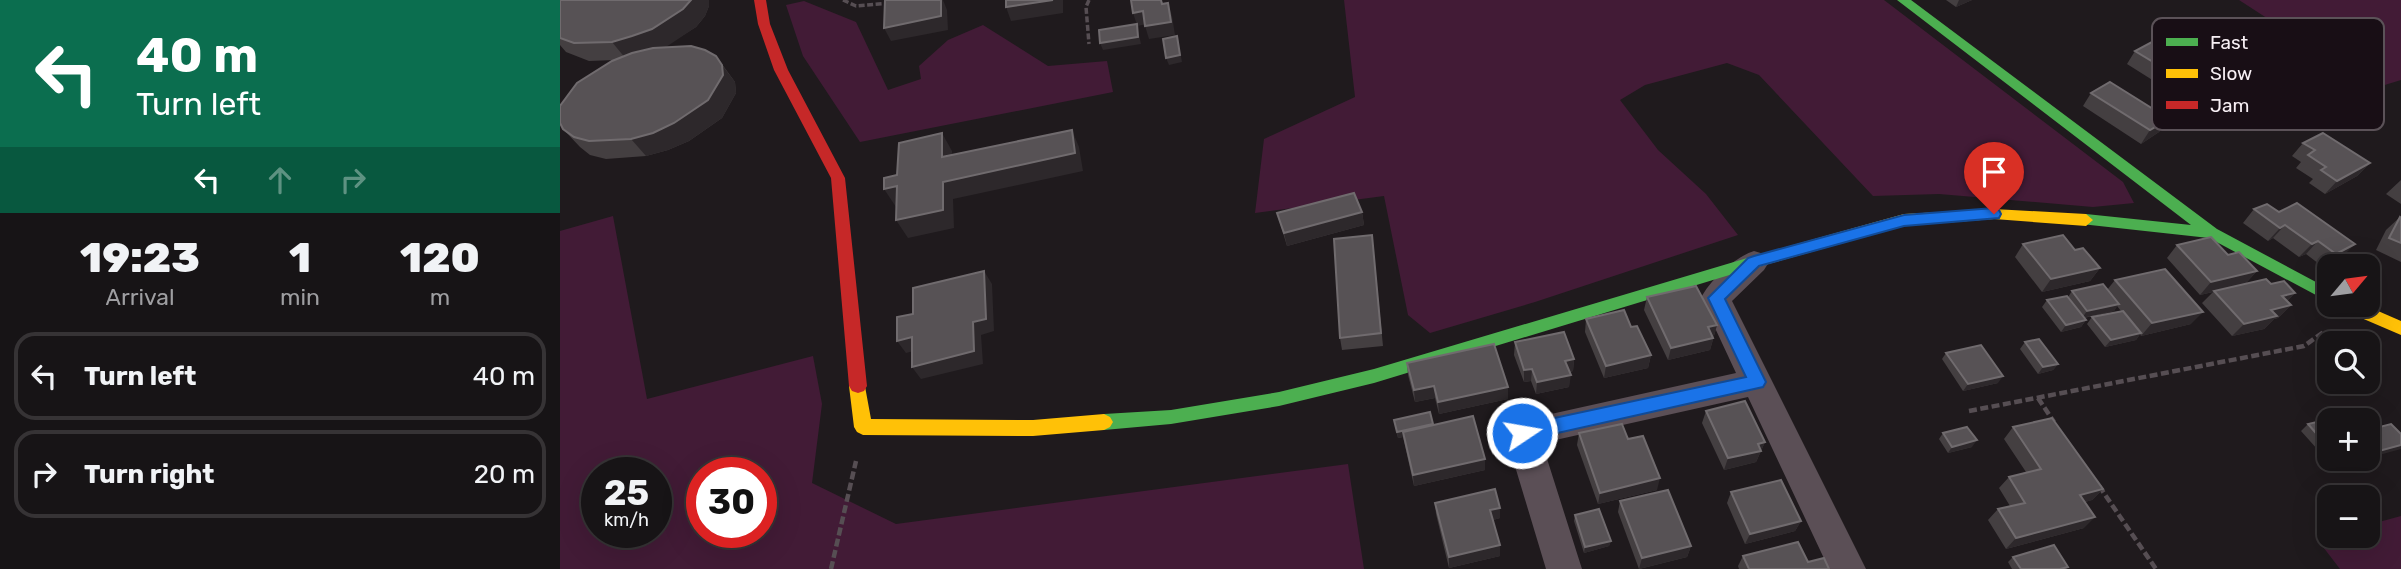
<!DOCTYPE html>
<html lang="en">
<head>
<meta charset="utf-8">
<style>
	:root { --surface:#171416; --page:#242123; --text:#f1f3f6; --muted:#9e9ea1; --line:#363335 }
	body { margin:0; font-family:Rubik,sans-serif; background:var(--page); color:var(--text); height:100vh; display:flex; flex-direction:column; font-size:26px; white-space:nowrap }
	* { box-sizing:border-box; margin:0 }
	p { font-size:23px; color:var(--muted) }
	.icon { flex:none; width:38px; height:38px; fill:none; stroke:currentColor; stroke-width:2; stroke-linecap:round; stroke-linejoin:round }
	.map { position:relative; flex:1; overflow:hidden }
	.panel { display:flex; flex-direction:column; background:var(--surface); width:560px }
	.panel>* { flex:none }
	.banner { background:#0b6e4f; color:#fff; overflow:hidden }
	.needle { width:46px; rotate:61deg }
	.fabs { position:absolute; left:1757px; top:254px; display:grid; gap:14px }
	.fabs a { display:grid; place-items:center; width:63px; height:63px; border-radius:14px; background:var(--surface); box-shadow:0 7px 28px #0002,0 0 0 2px var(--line); font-size:35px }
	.speed { position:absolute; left:21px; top:457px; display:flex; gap:14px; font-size:35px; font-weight:700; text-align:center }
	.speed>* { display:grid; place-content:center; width:91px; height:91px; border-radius:50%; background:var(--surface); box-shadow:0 7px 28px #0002,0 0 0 2px var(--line); line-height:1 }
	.speed small { font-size:18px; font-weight:400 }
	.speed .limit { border:10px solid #d22; background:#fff; color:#111 }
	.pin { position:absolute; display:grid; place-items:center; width:60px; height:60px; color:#fff; margin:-72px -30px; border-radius:50% 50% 50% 0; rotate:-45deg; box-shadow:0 0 7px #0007 }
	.pin .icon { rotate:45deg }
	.me { position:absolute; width:77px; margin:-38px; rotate:78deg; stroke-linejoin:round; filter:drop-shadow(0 0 5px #0008) }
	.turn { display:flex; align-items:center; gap:24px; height:147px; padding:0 21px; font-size:32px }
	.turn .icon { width:91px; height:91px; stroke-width:2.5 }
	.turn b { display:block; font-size:49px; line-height:60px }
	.lanes { display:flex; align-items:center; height:66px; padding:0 21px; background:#0003; justify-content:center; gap:35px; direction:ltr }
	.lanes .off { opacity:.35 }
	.eta { display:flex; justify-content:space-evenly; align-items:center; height:119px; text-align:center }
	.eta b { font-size:42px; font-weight:800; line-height:49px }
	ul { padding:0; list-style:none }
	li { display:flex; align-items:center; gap:21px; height:88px; margin:0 14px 10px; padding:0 7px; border:4px solid var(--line); border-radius:21px }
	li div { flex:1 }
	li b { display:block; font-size:26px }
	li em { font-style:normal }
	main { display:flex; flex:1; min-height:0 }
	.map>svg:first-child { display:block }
	.green { fill:#421b36; fill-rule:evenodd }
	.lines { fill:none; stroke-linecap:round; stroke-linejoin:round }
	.path-far1 { stroke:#564e53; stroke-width:3.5; stroke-dasharray:6 2.5; stroke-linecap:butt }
	.path { stroke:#564e53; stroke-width:4.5; stroke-dasharray:8 3.5; stroke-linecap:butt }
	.street { fill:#5b4f56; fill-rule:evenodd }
	.fast { fill:#4caf50; fill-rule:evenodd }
	.slow { fill:#ffc107; fill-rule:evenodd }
	.jam { fill:#c62828; fill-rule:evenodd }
	.wall { fill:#443f41 }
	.shaded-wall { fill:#2d282b }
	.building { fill:#575255; stroke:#706b6e; stroke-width:2 }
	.route { fill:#1a73e8; stroke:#114b97; stroke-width:2 }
	.key { fill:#180e15; stroke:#5b5258; stroke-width:2 }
	.key-label { font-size:19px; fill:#f7eff4 }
</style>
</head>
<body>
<main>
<section class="panel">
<div class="banner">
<div class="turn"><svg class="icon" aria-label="left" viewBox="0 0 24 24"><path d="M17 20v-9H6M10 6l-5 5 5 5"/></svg><div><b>40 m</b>Turn left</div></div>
<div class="lanes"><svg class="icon" aria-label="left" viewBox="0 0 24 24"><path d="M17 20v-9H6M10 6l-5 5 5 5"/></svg><svg class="icon off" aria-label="ahead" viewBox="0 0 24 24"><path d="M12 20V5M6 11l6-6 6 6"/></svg><svg class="icon off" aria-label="right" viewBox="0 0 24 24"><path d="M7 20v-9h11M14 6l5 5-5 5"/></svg></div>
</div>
<div class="eta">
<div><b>19:23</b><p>Arrival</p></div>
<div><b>1</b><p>min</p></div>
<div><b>120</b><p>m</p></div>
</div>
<ul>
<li><svg class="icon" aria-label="left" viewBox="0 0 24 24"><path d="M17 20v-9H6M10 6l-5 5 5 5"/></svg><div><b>Turn left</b></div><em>40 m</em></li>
<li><svg class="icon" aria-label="right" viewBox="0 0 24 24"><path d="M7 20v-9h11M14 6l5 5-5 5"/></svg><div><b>Turn right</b></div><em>20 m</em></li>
</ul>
</section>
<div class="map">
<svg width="1841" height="569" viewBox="0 0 1841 569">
	<rect width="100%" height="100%" fill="#1f1a1d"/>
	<g class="green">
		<polygon points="784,0 1324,0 1563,182 1574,203 1533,207 1379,194 1313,196 1199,75 1167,63 1085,85 1060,100 1098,150 1146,194 1178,235 975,302 870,333 848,315 824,196 695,213 704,139 795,97"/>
		<polygon points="1679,0 1841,0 1841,80 1815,88"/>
		<polygon points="244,1 296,22 328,90 361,79 359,66 388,40 423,25 488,66 547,61 553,92 300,142 243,56 226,5"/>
		<path d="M53,216L87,399L253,356L262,404L252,483L336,524L788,464L804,569H0V231ZM96,472V532H37V472ZM201,472V532H142V472Z"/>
		<polygon points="1841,516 1841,569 1780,569 1757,539 1769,535 1808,536 1808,525"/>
	</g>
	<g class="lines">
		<g class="path-far1">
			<polyline points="283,0 296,6 330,3"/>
			<polyline points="529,0 526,7 529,44"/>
		</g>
		<g class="path">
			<polyline points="1478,398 1494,422"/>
			<polyline points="1409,411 1744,346 1765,331"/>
			<polyline points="1539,486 1596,569"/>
			<polyline points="271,569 296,461"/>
		</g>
		<path class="street" d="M1194,251L1204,254L1209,262L1204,270L1172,301L1306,569H1269L1188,397L982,443L1022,569H986L945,433L950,423L1176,373L1141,298C1150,280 1175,257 1194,251Z"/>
		<g class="fast">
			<polygon points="1337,0 1351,0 1657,229 1769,289 1769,302 1649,238 1521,224 1519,220 1526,214 1631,225"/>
			<polygon points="1194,256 1202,262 1199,266 814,383 719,406 611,424 544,430 538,427 535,422 538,417 544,414 611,410 719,392 814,369"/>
		</g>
		<g class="slow">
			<polygon points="1434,209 1526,214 1533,220 1526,226 1434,219 1344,226 1194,268 1186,262 1194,256 1344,214"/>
			<polygon points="1776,304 1802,304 1841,321 1841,335 1778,308"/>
			<polygon points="298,379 304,381 311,419 473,420 544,414 550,417 553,422 550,427 544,430 473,436 303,435 297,432 294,427 289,386 292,381"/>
		</g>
		<polygon class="jam" points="194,0 206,0 210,24 228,70 285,178 307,386 304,391 298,393 292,391 289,386 271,178 214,70 198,24"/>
	</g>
	<g class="wall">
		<polygon points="0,0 149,6 145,16 136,27 104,47 156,56 175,82 176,93 162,118 129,141 108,150 86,156 46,159 30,155 20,147 3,129 55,60 29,61 6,52 0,45"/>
		<polygon points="1386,0 1412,0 1396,7"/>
		<polygon points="1649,27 1686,37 1679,46 1688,52 1678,65 1656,78 1649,74 1640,87 1621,98 1567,64 1575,51"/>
		<polygon points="1794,68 1779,86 1709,130 1653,96 1666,78"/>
		<polygon points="1531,93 1609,119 1599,132 1581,144 1523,106"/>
		<polygon points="1743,143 1810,163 1797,176 1765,194 1749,183 1753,179 1736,168 1741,162 1732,156"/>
		<polygon points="1841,180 1841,204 1826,194"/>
		<polygon points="1707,204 1782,257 1763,267 1746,254 1739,257 1713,238 1708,241 1683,223 1694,209"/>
		<polygon points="802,212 804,225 727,246 717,213"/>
		<polygon points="1840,217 1841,218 1841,262 1816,250 1826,230"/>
		<polygon points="812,235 823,346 782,350 780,338"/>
		<polygon points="1463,244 1515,250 1540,268 1530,281 1482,292 1455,257"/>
		<polygon points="1617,245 1668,255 1697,271 1686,283 1711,284 1735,293 1727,301 1731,305 1718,318 1714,319 1704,329 1672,336 1642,303 1653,292 1640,295 1607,258"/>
		<polygon points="1555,280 1631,324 1581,336 1580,334 1576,340 1545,347 1527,324 1532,317 1561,311 1557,306 1554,311 1524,318 1526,320 1521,327 1501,332 1482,307 1487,300 1508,297 1512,291 1547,290"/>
		<polygon points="1087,297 1157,325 1150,350 1108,360 1084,310"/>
		<polygon points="1026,319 1071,327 1091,355 1088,368 1044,378 1025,332"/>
		<polygon points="955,342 1014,359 1013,371 1010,372 1009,387 976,394 971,381 964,382 954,355"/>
		<polygon points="1465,342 1498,364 1493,370 1478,374 1460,349"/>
		<polygon points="1386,353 1438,383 1403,391 1382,359"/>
		<polygon points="847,363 948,387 948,399 879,414 875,398 855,402 848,375"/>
		<polygon points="1146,411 1205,442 1196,462 1164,470 1142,423"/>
		<polygon points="834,420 873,425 925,459 925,470 854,486 843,437 838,438"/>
		<polygon points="1748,424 1769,425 1769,458 1806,458 1799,461 1798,459 1791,465 1775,469 1741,431"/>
		<polygon points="1453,427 1543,489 1532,500 1525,502 1524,528 1446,549 1428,520 1438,509 1450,506 1439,488 1449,477 1466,472 1444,439"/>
		<polygon points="1019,433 1068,439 1097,490 1038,504 1017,445"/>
		<polygon points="1383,433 1412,447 1388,453 1379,439"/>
		<polygon points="1171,492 1241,521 1235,531 1185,544 1167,503"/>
		<polygon points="1060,501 1131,546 1127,557 1079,569 1058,512"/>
		<polygon points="875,503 940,508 940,518 933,520 940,545 940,556 889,568 876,514"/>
		<polygon points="1015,515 1051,541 1049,546 1024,553 1014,521"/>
		<polygon points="1183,556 1248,562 1269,569 1179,569 1178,566"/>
		<polygon points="1453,557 1508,567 1506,569 1452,569 1448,562"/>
	</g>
	<g class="shaded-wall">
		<polygon points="131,0 149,0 149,6 145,16 136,27 106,47 87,54 66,59 52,42"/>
		<polygon points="381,0 383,0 387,10 388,30 331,41 324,28"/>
		<polygon points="493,0 503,0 503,13 451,21 446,7"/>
		<polygon points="1399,0 1412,0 1396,7"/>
		<polygon points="608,3 612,16 615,35 589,39 585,26"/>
		<polygon points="583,11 587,24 577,26 581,44 543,50 540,43 577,25 573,13"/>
		<polygon points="617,36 622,62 609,65 606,58"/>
		<polygon points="1686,37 1676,50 1674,44"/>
		<polygon points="1644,52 1635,65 1627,61"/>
		<polygon points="1688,52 1678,65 1656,78 1665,64"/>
		<polygon points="162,65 175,82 176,93 162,118 129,141 108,150 86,156 71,139"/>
		<polygon points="1794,68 1779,86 1709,130 1723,112"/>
		<polygon points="1649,74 1640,87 1621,98 1630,84"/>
		<polygon points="1609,119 1599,132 1581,144 1590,130"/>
		<polygon points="512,130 519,147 523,171 393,199 394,228 348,238 336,220 383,182"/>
		<polygon points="382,133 392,151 392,175 382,157"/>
		<polygon points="1810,163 1797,176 1765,194 1777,181"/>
		<polygon points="337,186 348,204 336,207 324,189"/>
		<polygon points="802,212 804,225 727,246 724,233"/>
		<polygon points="1725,225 1713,238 1708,241 1720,228"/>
		<polygon points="1758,241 1746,254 1739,257 1752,244"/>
		<polygon points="1795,244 1782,257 1763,267 1776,254"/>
		<polygon points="1540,268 1530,281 1482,292 1491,279"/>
		<polygon points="424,271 432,284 434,331 421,335 423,364 361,379 352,367 413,322"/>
		<polygon points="1697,271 1685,284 1640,295 1651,282"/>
		<polygon points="1735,293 1722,305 1722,296"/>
		<polygon points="1559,304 1554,311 1522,318 1527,311"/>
		<polygon points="1731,305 1718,318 1714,319 1704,329 1672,336 1684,324 1711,310"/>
		<polygon points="1643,312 1631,324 1581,336 1592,323"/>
		<polygon points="1526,320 1521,327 1501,332 1506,325"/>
		<polygon points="1157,325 1150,350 1108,360 1111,348 1148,327"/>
		<polygon points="1581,333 1576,340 1545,347 1551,340"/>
		<polygon points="352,337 361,349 346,353 337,341"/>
		<polygon points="1091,355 1088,368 1044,378 1046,366"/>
		<polygon points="1014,359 1013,371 1004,373 1005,361"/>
		<polygon points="1498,364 1493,370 1478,374 1483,367"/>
		<polygon points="972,369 971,381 964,382 964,370"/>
		<polygon points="1011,375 1009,387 976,394 977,382"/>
		<polygon points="1443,376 1438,383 1403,391 1408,384"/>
		<polygon points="874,386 875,398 855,402 854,390"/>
		<polygon points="948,387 948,399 879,414 878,402"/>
		<polygon points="873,424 843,432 843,437 838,438 837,432"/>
		<polygon points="1417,440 1412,447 1388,453 1392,447"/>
		<polygon points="1205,442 1196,462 1164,470 1168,458 1198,444"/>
		<polygon points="1841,445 1841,449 1808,458 1808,454"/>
		<polygon points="925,459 925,470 854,486 853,475"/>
		<polygon points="1799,459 1791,465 1775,469 1783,463"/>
		<polygon points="1100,478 1097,490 1038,504 1040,493"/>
		<polygon points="1543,489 1532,500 1509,506 1520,495"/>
		<polygon points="940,508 940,518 930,521 930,510"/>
		<polygon points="1535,517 1524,528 1446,549 1456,538"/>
		<polygon points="1241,521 1235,531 1185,544 1190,534"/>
		<polygon points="1051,541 1049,546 1024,553 1025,547"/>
		<polygon points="940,545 940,556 889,568 889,557"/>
		<polygon points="1131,546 1127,557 1079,569 1082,558"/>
	</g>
	<g class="building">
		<polygon points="0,0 131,0 123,9 92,29 72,36 52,42 14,43 0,38"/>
		<polygon points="325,0 381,0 381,16 324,28"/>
		<polygon points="446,0 493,0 446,7"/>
		<polygon points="571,0 601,0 602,4 608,3 611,22 585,26 583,11 573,13"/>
		<polygon points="1635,19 1649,27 1659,22 1686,37 1674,44 1688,52 1665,64 1644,52 1627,61 1649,74 1630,84 1575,51"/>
		<polygon points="577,24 578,37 540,43 539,30"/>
		<polygon points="617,36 620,55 606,58 603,39"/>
		<polygon points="131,46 145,50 156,56 162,65 163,75 148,100 114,123 93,133 71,139 29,141 14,137 3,129 0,123 0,106 17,83 52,61 72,53 93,48"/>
		<polygon points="1550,82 1609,119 1590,130 1531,93"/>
		<polygon points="512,130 515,153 383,182 383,210 336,220 337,186 324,189 324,178 337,175 339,143 382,133 382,157"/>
		<polygon points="1763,133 1810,163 1777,181 1761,170 1766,167 1748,155 1755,150 1743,143"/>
		<polygon points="794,193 802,212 724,233 717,213"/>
		<polygon points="1737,203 1795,244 1776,254 1758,241 1752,244 1725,225 1720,228 1694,209 1707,204 1719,212"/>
		<polygon points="1840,217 1841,218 1841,243 1829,238"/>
		<polygon points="812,235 821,333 780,338 774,239"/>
		<polygon points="1503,235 1515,250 1523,248 1540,268 1491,279 1463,244"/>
		<polygon points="1651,237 1668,255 1679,252 1697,271 1651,282 1617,245"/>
		<polygon points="1605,269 1643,312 1592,323 1555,280"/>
		<polygon points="424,271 426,319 413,322 414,351 352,367 352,337 337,341 337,317 353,314 353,288"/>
		<polygon points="1706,279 1711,284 1724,281 1735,293 1722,296 1731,305 1711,310 1717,316 1684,324 1654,291"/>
		<polygon points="1543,284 1559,304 1527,311 1512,291"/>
		<polygon points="1136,286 1157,325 1148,327 1153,338 1111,348 1087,297"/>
		<polygon points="1507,296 1526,320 1506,325 1487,300"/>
		<polygon points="1064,310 1071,327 1077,326 1091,355 1046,366 1026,319"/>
		<polygon points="1563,311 1581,333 1551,340 1532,317"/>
		<polygon points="1004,332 1014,359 1005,361 1011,375 977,382 972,369 964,370 955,342"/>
		<polygon points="1479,339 1498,364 1483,367 1465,342"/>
		<polygon points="934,344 948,387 878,402 874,386 854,390 847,363"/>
		<polygon points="1421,345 1443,376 1408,384 1386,353"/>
		<polygon points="1185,401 1205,442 1198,444 1201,451 1168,458 1146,411"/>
		<polygon points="870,412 873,424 837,432 834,420"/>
		<polygon points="913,416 925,459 853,475 843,432"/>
		<polygon points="1492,418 1543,489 1520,495 1535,517 1456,538 1438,509 1465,503 1449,477 1481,469 1453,427"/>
		<polygon points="1765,420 1769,425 1769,448 1748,424"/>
		<polygon points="1062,424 1068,439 1083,436 1100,478 1040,493 1019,433"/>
		<polygon points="1831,424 1841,434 1841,445 1808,454 1808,430"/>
		<polygon points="1407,427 1417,440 1392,447 1383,433"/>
		<polygon points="1779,458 1799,458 1799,459 1783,463"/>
		<polygon points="1221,480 1241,521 1190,534 1171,492"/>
		<polygon points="935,489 940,508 930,510 940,545 889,557 875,503"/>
		<polygon points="1108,490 1131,546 1082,558 1060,501"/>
		<polygon points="1039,509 1051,541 1025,547 1015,515"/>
		<polygon points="1238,542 1248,562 1264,558 1269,569 1189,569 1183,556"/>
		<polygon points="1494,545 1508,567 1500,569 1461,569 1453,557"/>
	</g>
	<polygon class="route" points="1434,208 1439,210 1441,214 1439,218 1344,226 1199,266 1165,299 1206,382 1203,387 962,441 956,438 953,433 956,427 962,425 1186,377 1148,298 1188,258 1194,256 1344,215"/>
	<rect x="1592" y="18" width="232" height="112" rx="10" class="key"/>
	<rect x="1606" y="38" width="32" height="8" fill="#4caf50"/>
	<rect x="1606" y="69" width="32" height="9" fill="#ffc107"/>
	<rect x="1606" y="101" width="32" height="8" fill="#c62828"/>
	<g class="key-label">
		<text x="1650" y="49">Fast</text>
		<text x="1650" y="80">Slow</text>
		<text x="1650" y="112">Jam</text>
	</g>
</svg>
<div class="fabs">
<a><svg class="needle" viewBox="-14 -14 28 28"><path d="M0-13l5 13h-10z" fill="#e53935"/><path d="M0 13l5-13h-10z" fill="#9e9ea1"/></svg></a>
<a><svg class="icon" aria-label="search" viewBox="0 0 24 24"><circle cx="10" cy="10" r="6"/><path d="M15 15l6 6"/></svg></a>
<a>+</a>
<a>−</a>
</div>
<div class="speed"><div>25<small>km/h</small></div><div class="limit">30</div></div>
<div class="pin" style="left:1434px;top:214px;background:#d93025"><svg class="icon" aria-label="arrive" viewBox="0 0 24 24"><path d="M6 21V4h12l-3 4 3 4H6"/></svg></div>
<svg class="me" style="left:962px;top:433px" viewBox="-20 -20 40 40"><circle r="17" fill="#1a73e8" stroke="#fff" stroke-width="3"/><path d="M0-11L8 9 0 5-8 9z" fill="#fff"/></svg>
</div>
</main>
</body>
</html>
